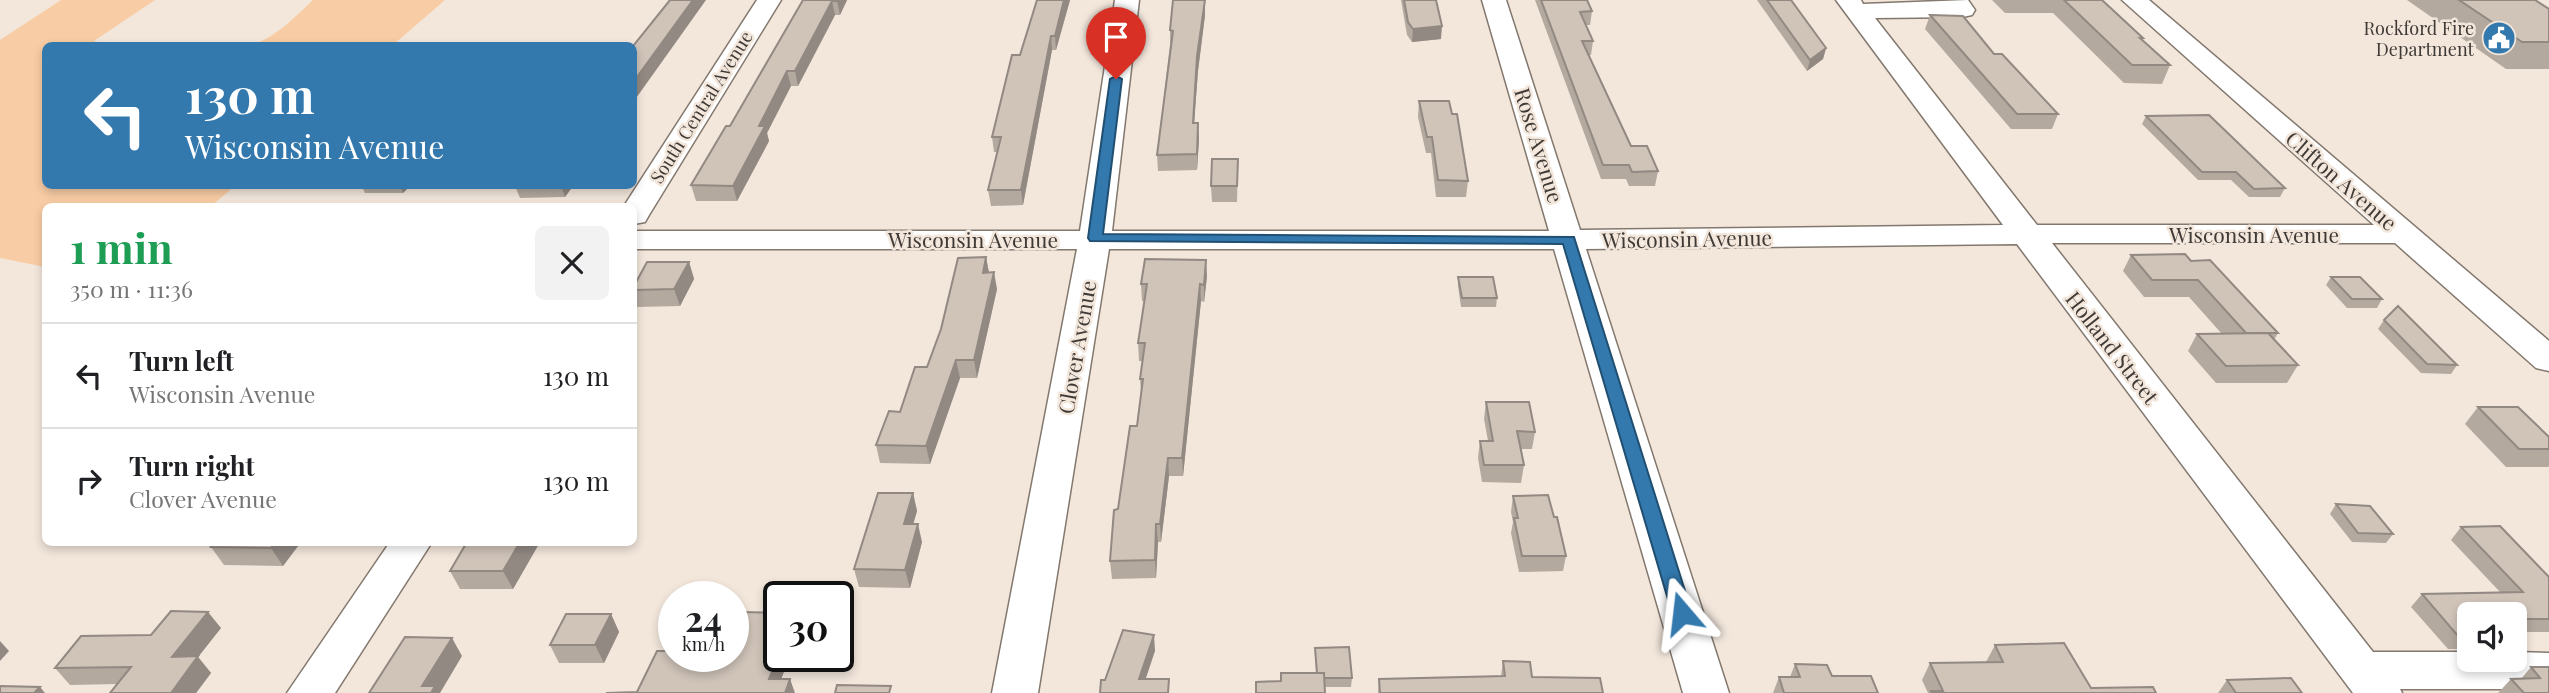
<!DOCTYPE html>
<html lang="en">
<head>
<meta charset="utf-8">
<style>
	:root { --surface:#fff; --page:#f2f2f2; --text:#202124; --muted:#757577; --line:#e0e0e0 }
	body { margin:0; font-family:"Playfair Display",serif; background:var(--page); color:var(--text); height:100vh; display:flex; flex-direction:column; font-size:26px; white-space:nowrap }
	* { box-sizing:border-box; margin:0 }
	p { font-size:23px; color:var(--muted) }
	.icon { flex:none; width:38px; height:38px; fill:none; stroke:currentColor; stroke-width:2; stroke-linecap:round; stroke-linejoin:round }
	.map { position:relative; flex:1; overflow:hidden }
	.details { position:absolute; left:42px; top:203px; width:595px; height:343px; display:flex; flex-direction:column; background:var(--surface); border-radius:10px; box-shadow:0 4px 10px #0003 }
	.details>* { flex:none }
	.guide { position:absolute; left:42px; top:42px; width:595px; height:147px; border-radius:10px; box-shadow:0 4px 10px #0003; background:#3379ae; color:#fff; overflow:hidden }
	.controls { position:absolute; left:2457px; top:602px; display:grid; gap:14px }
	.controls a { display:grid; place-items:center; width:70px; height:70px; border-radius:10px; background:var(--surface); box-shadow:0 4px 10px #0003; font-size:35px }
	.speed { position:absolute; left:658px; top:581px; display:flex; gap:14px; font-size:35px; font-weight:700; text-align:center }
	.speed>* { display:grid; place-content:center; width:91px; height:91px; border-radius:50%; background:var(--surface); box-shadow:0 4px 10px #0003; line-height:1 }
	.speed small { font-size:18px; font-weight:400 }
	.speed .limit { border:4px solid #111; border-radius:10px; background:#fff; color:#111 }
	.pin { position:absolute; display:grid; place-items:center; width:60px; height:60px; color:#fff; margin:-72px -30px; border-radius:50% 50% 50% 0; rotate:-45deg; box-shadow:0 0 7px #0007 }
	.pin .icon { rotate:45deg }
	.me { position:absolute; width:77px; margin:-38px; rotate:343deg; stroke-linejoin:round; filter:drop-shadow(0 0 5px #0008) }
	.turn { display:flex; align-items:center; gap:24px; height:147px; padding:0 28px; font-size:32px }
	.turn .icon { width:91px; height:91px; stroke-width:2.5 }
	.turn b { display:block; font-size:49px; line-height:60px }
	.round { display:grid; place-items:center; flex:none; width:74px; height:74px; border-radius:10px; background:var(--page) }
	.summary { display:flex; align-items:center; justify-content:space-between; height:119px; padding:0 28px }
	h1 { font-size:42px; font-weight:700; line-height:52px; color:#1e9e55 }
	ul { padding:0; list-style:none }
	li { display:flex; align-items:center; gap:21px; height:105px; padding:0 28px; border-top:2px solid var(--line) }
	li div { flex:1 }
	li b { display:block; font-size:26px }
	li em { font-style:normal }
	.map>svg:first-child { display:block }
	.green { fill:#f8cda5 }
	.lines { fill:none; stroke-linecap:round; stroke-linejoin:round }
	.minor-casing { stroke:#83786e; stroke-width:3 }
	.minor { fill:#fff; fill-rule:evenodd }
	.wall { fill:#b3a99f }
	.shaded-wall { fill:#928982 }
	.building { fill:#d0c4b9; stroke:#928982; stroke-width:2 }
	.route { fill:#3379ae; stroke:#214f71; stroke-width:2 }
	.labels { text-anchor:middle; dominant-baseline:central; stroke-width:5; stroke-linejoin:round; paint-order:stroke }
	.far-poi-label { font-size:18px; fill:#3f3a36; stroke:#f3e7dc; text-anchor:end }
	.far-street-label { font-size:18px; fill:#3f3a36; stroke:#f3e7dc }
	.street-label { font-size:21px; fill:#3f3a36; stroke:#f3e7dc }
</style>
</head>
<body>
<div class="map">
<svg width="2549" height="693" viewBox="0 0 2549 693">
	<rect width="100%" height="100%" fill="#f3e7dc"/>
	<g class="green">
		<polygon points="61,0 155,0 94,41 107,45 46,46 46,186 235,186 211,206 46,206 45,267 0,258 0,40"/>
		<path d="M313,0H445L393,45H251C274,39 296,16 313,0Z"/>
	</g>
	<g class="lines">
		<defs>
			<g id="minor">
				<polygon points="757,0 781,0 649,215 645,222 634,224 634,206 624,206"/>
				<polygon points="1115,0 1139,0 1112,231 1549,231 1482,0 1506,0 1580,230 2003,225 1836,0 1861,0 1863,4 1968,0 1975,10 1972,15 1963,17 1875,18 2037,225 2374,225 2122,0 2149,0 2549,341 2549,371 2536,368 2395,243 2052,243 2373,652 2469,652 2469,660 2515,660 2515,652 2549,653 2549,689 2400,689 2402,693 2353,693 2017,244 1586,249 1729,693 1683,693 1554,249 1109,249 1038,693 992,693 1077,249 634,249 634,231 1080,231"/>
				<polygon points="390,542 432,542 335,693 287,693"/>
			</g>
		</defs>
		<use href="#minor" class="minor-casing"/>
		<use href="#minor" class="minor"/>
	</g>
	<g class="wall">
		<polygon points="803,0 847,0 840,15 835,15 798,86 791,86 767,133 769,141 737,201 696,201 691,185 730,126"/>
		<polygon points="1037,0 1070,0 1056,50 1052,50 1023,205 991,206 988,190 997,152 994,152 992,137 1020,55"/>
		<polygon points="1401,0 1436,0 1441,39 1412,42 1407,35"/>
		<polygon points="1535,0 1587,0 1592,11 1590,25 1586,25 1593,41 1591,55 1589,55 1631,146 1658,171 1655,186 1629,186 1626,179 1601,179"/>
		<polygon points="1757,0 1791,0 1826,48 1823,59 1807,71"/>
		<polygon points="1992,0 2102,0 2143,38 2142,41 2170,65 2162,84 2124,83 2053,13 2005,13"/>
		<polygon points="2407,0 2535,0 2549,9 2549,69 2506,69"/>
		<polygon points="1205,15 1198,71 1194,123 1199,138 1197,170 1158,171 1157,155 1170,45 1170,30"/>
		<polygon points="1930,15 1994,54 2058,114 2052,129 2011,129 1925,29"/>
		<polygon points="1419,101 1468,181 1466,197 1436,197 1431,153 1426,153 1418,117"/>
		<polygon points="2146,116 2285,188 2280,197 2249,197 2231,180 2198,180 2142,124"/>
		<polygon points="1238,159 1237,202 1212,202 1211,186"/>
		<polygon points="331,186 410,186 403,193 365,193 362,187 332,187"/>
		<polygon points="515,186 573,186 565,197 520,198"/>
		<polygon points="2131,255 2191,261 2278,333 2274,340 2298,365 2287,383 2216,383 2188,351 2197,334 2222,334 2189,297 2144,297 2123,271"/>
		<polygon points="986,257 989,272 997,289 977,378 960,378 930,464 880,463 876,445 900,412 927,367"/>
		<polygon points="689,262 694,279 680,306 637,307 634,296 634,286"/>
		<polygon points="1207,276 1204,302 1201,301 1183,476 1169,476 1161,542 1158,542 1156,578 1112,579 1110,561 1118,509 1137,426 1141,392 1140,379 1142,361 1139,361 1138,343 1144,301 1142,301 1141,284"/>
		<polygon points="1458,277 1497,298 1496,307 1461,307 1458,286"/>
		<polygon points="2331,277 2382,299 2377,308 2347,308 2326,285"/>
		<polygon points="2384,320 2457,365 2451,374 2421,373 2378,329"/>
		<polygon points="1486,402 1535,432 1532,449 1521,449 1524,465 1521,483 1482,482 1478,458 1480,441 1488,441 1484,419"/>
		<polygon points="2478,407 2549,437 2549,466 2548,467 2506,467 2465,424"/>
		<polygon points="913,493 917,511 913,524 922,542 910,588 859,587 854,569"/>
		<polygon points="1513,496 1566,556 1563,571 1519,572 1511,533 1513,522 1511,512"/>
		<polygon points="2336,504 2393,534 2386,543 2352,542 2330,514"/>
		<polygon points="2461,527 2549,577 2549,632 2516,632 2520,637 2515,642 2515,614 2469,614 2469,649 2448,649 2411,607 2422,594 2500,592 2451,540"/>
		<polygon points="215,542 301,542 283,566 224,565 211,547"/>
		<polygon points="467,542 540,542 513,589 460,589 450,571"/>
		<polygon points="611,614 619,632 604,663 559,663 550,645"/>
		<polygon points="221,628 198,657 211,673 196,693 110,693 117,684 70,685 55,668 151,635"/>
		<polygon points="1995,645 2091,688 2156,693 1928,693 1922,680 1930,663 1986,662"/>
		<polygon points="1315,648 1352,678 1351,687 1325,687 1316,673"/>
		<polygon points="1503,661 1532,677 1603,693 1378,693 1379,679 1501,676"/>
		<polygon points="1795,664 1832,676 1878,693 1773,693 1779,677 1790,677"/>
		<polygon points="2531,667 2549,667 2549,693 2498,693 2511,679 2521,679"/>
		<polygon points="2227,680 2302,693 2218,693"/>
	</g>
	<g class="shaded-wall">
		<polygon points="693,0 706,0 634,101 634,81"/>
		<polygon points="838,0 847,0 840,15 837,1"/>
		<polygon points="1064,0 1070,0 1056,50 1055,36"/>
		<polygon points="1205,0 1205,15 1198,71 1193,138 1193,123 1197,56"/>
		<polygon points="832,1 835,15 798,86 795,71"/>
		<polygon points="1442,26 1441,39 1412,42 1413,29"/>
		<polygon points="1051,36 1052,50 1023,205 1021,190"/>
		<polygon points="1826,48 1823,59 1807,71 1810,60"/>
		<polygon points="787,71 791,86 767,133 769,141 737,201 733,186 759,126"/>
		<polygon points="1198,123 1199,138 1197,170 1197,154"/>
		<polygon points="400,186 410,186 403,193"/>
		<polygon points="561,186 573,186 565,197"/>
		<polygon points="986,257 989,274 983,273"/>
		<polygon points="1206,260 1207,276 1204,302 1204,285"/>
		<polygon points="689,262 694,279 680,306 674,289"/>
		<polygon points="994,272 997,289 977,378 974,360"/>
		<polygon points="1200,284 1201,301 1183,476 1182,458"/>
		<polygon points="956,360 960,378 930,464 926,446"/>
		<polygon points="1168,458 1169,476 1161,542 1160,524"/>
		<polygon points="913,493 917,511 908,542 904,524"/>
		<polygon points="918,524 922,542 910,588 905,570"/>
		<polygon points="1156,524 1158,542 1156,578 1155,560"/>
		<polygon points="275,542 301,542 283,566 271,548"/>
		<polygon points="520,542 540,542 513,589 503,571"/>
		<polygon points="208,612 221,628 198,657 211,673 196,693 171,693 172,657"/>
		<polygon points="611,614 619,632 604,663 595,645"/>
		<polygon points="1154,635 1155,651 1141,693 1139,679"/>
		<polygon points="452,638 462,656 440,693 427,693 422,686"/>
		<polygon points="0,641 9,651 0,661"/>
		<polygon points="779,654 779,656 790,656 776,693 769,679"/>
		<polygon points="790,679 795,693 785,693"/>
		<polygon points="40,687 45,693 34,693"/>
	</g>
	<g class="building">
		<polygon points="670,0 693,0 634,81 633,46"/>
		<polygon points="803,0 838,0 837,1 832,1 795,71 787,71 759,126 765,126 733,186 691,185 726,126 730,126"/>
		<polygon points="1037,0 1064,0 1055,36 1051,36 1021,190 988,190 1001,137 992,137 1012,55 1020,55"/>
		<polygon points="1173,0 1205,0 1197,56 1193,123 1198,123 1197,154 1157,155 1173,31 1170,30"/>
		<polygon points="1404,0 1436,0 1442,26 1413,29 1408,22"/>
		<polygon points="1541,0 1587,0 1592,11 1580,12 1593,41 1582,41 1631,146 1647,146 1658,171 1632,172 1629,165 1603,165"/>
		<polygon points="1767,0 1791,0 1826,48 1810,60"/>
		<polygon points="2064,0 2102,0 2143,38 2140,38 2170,65 2132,65"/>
		<polygon points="2459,0 2535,0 2549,9 2549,42 2522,42"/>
		<polygon points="1930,15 1963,16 1994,54 2002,54 2058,114 2017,114"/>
		<polygon points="1419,101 1449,101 1452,114 1457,114 1468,181 1438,180 1432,137 1427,137"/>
		<polygon points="2209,115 2285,188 2254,189 2236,172 2202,172 2146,116"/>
		<polygon points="1212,159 1238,159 1237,186 1211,186"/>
		<polygon points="2185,254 2191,261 2210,260 2278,333 2246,333 2198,280 2152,280 2131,255"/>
		<polygon points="986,257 983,273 994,272 974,360 956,360 926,446 876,445 889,411 900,412 915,367 927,367 941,329 958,258"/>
		<polygon points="1145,259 1206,260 1204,285 1200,284 1182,458 1168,458 1160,524 1156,524 1155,560 1110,561 1114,510 1118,509 1130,426 1137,426 1143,379 1140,379 1145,343 1138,343 1147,284 1141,284"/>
		<polygon points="647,262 689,262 674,289 634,290 634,286"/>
		<polygon points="1458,277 1493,277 1497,298 1462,298"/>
		<polygon points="2331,277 2360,277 2382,299 2352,299"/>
		<polygon points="2398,306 2457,365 2427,364 2384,320"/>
		<polygon points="2268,333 2298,365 2226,366 2197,334"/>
		<polygon points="1486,402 1529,402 1535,432 1517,431 1524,465 1484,465 1480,441 1493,441"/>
		<polygon points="2478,407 2518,407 2549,437 2549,449 2519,449"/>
		<polygon points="878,493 913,493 904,524 918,524 905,570 854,569"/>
		<polygon points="1548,495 1554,517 1557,517 1566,556 1522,556 1514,518 1518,518 1513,496"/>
		<polygon points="2336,504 2370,506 2393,534 2358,533"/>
		<polygon points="2500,526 2549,577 2549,619 2515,619 2515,614 2469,614 2469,636 2458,636 2422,594 2523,592 2461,527"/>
		<polygon points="215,542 275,542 271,548 211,547"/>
		<polygon points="467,542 520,542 503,571 450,571"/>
		<polygon points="171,611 208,612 172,657 198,656 171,693 110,693 131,667 55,668 81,636 151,635"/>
		<polygon points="740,612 779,613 779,654 769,679 790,679 785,693 606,693 637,692 657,651 671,651 674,645 674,656 733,656 733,627"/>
		<polygon points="566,614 611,614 595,645 550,645"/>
		<polygon points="1123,630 1154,635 1139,679 1169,679 1168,693 1100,693 1101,680 1105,680"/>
		<polygon points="405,637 452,638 422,686 435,686 431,693 369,693"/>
		<polygon points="2064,643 2091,688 2153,687 2156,693 1932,693 1931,691 1943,691 1930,663 2003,662 1995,645"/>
		<polygon points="1349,647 1352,678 1324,678 1324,673 1317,673 1315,648"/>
		<polygon points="1503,661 1530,662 1532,677 1600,678 1603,693 1380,693 1379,679 1505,676"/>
		<polygon points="1795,664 1827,665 1832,676 1871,676 1878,693 1784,693 1779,677 1800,677"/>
		<polygon points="2531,667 2549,667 2549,693 2524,693 2511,679 2540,678"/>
		<polygon points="1281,673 1324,673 1325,693 1256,693 1256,682 1281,681"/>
		<polygon points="2291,678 2302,693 2236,693 2227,680"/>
		<polygon points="837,685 891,686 889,693 835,693"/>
		<polygon points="0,686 40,687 34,693 0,693"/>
	</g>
	<polygon class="route" points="1116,76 1122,79 1103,234 1574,237 1692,613 1689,618 1682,621 1675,618 1672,613 1563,244 1090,241 1088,238 1110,79"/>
	<defs>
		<symbol id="civic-disc" viewBox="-11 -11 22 22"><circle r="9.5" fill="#3379ae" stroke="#f3e7dc"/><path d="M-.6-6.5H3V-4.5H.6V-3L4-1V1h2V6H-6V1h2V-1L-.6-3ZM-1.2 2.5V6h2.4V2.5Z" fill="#fff"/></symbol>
	</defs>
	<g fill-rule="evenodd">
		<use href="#civic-disc" x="2480" y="19" width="38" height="38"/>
	</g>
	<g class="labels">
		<g class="far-poi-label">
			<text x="2474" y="28">Rockford Fire<tspan x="2474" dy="21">Department</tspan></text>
		</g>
		<g class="far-street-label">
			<text transform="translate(701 107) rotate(-58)">South Central Avenue</text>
		</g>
		<g class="street-label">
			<text transform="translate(1540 145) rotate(73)">Rose Avenue</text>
			<text transform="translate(2342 180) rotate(41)">Clifton Avenue</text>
			<text x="2254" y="234">Wisconsin Avenue</text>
			<text transform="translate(1687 238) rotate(-1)">Wisconsin Avenue</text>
			<text x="973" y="239">Wisconsin Avenue</text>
			<text transform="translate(1076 347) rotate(-80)">Clover Avenue</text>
			<text transform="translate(2113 347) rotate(52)">Holland Street</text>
		</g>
	</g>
</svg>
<div class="controls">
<a><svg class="icon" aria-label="sound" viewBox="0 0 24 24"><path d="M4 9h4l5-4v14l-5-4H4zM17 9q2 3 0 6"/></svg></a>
</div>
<div class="speed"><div>24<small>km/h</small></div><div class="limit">30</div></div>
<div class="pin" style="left:1116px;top:79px;background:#d93025"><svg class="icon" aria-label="arrive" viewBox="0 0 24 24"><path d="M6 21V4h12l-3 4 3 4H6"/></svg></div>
<svg class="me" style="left:1682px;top:613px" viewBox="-20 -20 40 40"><path d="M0-17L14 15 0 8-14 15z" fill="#3379ae" stroke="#fff" stroke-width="4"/></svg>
<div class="guide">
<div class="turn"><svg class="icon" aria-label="left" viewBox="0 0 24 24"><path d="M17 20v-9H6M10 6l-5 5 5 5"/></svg><div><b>130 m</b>Wisconsin Avenue</div></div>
</div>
<section class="details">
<div class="summary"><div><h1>1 min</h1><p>350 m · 11:36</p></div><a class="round"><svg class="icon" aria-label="close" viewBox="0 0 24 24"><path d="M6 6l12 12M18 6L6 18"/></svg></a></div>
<ul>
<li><svg class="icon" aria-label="left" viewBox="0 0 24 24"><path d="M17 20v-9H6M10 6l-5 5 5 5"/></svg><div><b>Turn left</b><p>Wisconsin Avenue</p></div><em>130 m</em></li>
<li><svg class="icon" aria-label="right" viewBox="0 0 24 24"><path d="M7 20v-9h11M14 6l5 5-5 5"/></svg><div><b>Turn right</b><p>Clover Avenue</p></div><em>130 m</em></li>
</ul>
</section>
</div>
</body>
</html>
